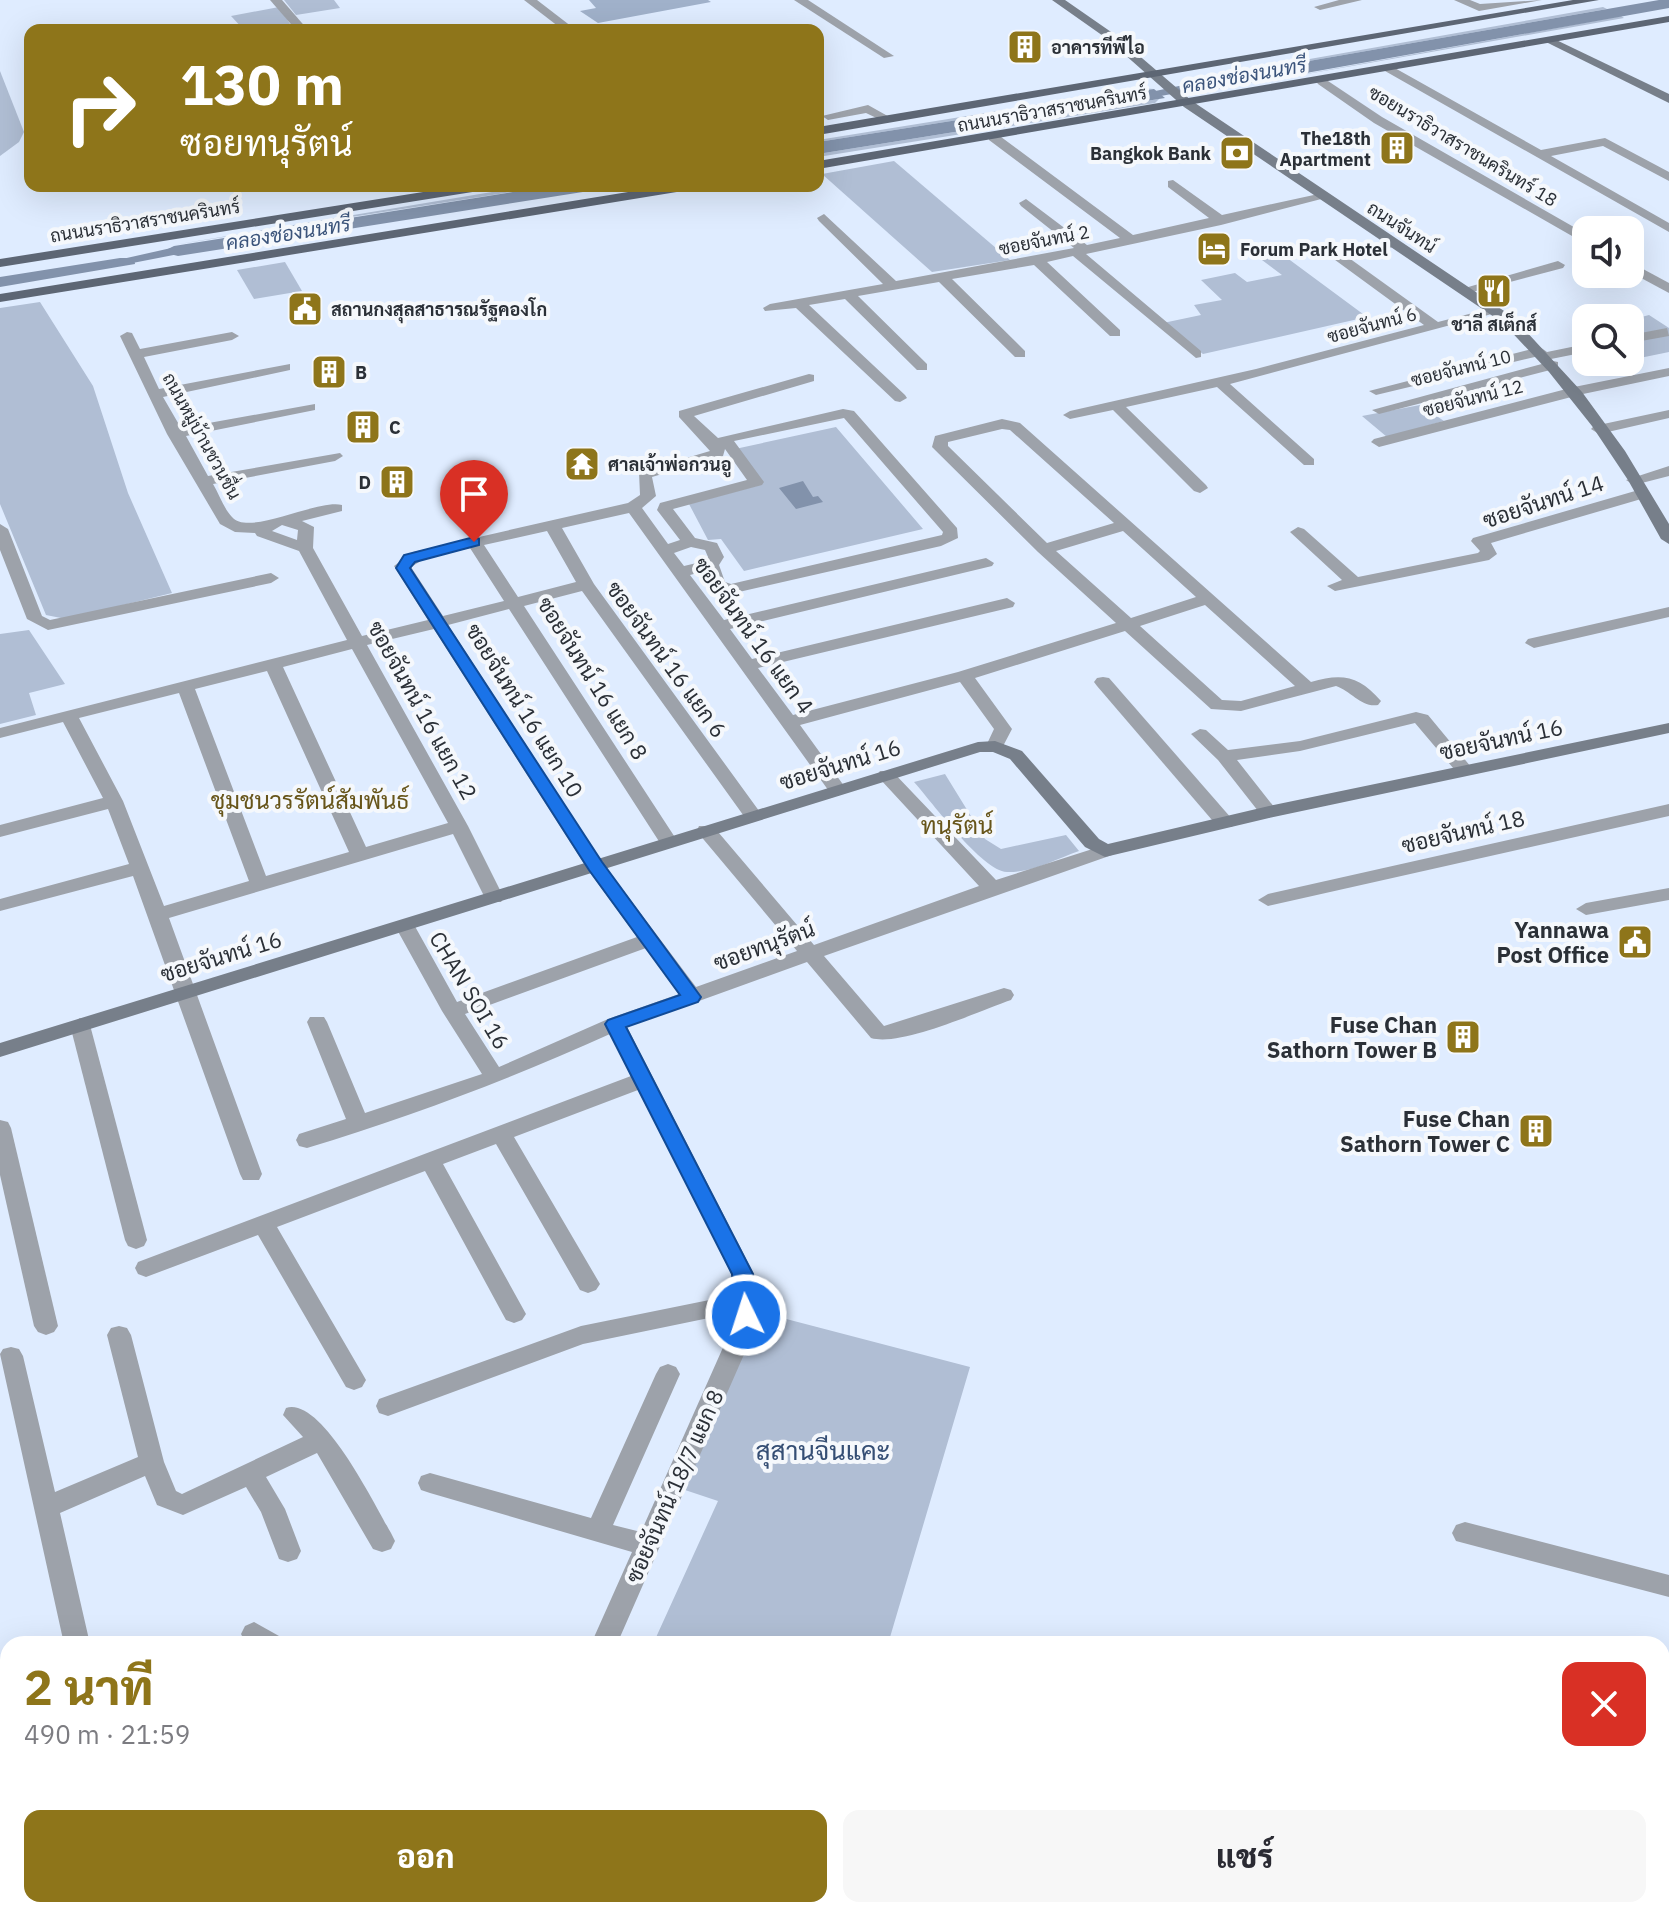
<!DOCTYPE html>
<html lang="th">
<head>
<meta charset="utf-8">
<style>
	:root { --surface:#fff; --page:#f7f7f7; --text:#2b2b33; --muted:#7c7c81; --accent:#8e751a }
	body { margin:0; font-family:"IBM Plex Sans",Sarabun,sans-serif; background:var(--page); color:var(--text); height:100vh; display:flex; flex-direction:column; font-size:30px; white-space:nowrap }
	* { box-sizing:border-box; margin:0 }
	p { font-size:26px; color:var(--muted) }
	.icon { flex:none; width:44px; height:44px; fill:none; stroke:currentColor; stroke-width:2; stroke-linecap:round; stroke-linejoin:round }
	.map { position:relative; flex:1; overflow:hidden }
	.drawer { position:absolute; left:0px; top:1636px; width:1670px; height:282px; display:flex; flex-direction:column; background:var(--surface); border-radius:24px 24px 0 0; box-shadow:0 8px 32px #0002 }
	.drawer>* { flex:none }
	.hud { position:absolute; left:24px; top:24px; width:800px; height:168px; border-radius:16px; box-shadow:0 8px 32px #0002; background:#8e751a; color:#fff; overflow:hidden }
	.buttons { position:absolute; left:1572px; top:216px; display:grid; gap:16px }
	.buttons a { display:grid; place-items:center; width:72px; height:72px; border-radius:16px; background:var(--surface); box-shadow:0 8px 32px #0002; font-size:40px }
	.pin { position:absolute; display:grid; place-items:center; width:68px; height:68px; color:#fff; margin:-82px -34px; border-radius:50% 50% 50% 0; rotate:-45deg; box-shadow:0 0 8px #0007 }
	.pin .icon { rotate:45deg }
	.me { position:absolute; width:88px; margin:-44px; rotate:356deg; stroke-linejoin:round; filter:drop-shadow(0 0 6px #0008) }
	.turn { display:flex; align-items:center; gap:28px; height:168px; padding:0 24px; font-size:36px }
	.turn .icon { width:104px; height:104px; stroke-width:2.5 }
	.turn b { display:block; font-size:56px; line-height:68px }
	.round { display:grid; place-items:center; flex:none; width:84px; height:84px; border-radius:16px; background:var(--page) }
	.overview { display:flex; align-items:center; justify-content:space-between; height:136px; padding:0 24px }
	h1 { font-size:48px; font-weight:800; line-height:60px; color:var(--accent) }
	.primary-button { display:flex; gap:16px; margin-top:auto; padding:16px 24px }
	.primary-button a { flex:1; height:92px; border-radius:16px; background:var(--accent); color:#fff; font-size:32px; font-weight:800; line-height:92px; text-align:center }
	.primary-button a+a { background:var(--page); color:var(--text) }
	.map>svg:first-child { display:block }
	.green { fill:#b0bed4 }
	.forest { fill:#a0b1ca }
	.water { fill:#8292ab }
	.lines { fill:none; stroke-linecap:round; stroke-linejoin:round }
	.canal { fill:#8292ab; fill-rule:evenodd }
	.street { fill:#9da2aa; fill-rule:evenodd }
	.secondary { fill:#777f8a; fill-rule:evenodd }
	.primary { fill:#5d6674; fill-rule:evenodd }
	.route { fill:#1a73e8; stroke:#114b97; stroke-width:2 }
	.labels { text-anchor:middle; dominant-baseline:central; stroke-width:8; stroke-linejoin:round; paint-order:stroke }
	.far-poi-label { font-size:18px; font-weight:bold; fill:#2b3037; stroke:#f5f8fc; text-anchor:start }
	.far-street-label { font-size:18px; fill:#2b3037; stroke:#f5f8fc }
	.far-water-label { font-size:20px; font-style:italic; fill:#3b547b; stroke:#f5f8fc }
	.street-label { font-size:22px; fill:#2b3037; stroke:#f5f8fc }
	.poi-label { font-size:22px; font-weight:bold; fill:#2b3037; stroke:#f5f8fc; text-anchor:end }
	.neighbourhood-label { font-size:24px; fill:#67551a; stroke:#f5f8fc }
	.near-park-label { font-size:26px; fill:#354e74; stroke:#f5f8fc }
</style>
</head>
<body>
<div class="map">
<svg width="1669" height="1917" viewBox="0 0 1669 1917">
	<rect width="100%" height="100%" fill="#dfecff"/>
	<g class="green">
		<polygon points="284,0 334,0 340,8 296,15"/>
		<polygon points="279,7 294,30 244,30 231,16"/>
		<polygon points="1603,7 1607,9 1183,83 1214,76"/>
		<polygon points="1621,16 1624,18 1262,82"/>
		<polygon points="0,71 24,132 19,142 0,156"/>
		<polygon points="1141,88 1154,89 818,142 818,140"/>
		<polygon points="1159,99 1155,103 818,157 818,154"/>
		<polygon points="894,161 1010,260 932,272 822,174"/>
		<polygon points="528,186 550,186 173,245"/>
		<polygon points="1275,249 1367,317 1203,354 1163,323 1201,315 1194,305 1222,300 1201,280 1235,273 1247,282 1282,275 1254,254"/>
		<polygon points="285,262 302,291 254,299 237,270"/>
		<polygon points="40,302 93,386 128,493 172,593 66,619 46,615 0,504 0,308"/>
		<polygon points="1649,315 1669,328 1669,352 1630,360 1630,320"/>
		<polygon points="1420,405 1444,421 1387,437 1362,416"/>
		<polygon points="836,427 923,529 744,571 721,539 708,540 689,504 756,486 735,449"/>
		<polygon points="29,630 65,684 29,693 36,715 0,724 0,634"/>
		<path d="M945,774L985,839L1001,849L1066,835L1079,851C1056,859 1032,873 1007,872C982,871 932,802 914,782Z"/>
		<polygon points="771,1315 970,1367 888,1644 653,1644 718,1501 679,1488 745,1341"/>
	</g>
	<polygon class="forest" points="589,0 708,0 711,2 598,23 580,11 596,8"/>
	<g class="water">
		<polygon points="1659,0 1669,0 1669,8 1194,93 1183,83"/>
		<polygon points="1154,89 1165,98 818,154 818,142"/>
		<polygon points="550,186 621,186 178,256 162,252 174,246"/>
		<polygon points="120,258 134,258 135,264 0,287 0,277"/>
		<polygon points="803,481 813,497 818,496 823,502 796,509 779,488"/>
	</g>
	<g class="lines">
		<g class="canal">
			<polygon points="1212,79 1218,83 1216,86 1133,101 1127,97"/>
			<polygon points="189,244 196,248 194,251 107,268 100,264"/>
		</g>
		<g class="street">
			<polygon points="270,0 282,0 308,30 296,30"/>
			<polygon points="524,0 537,0 576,30 563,30"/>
			<polygon points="794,0 808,0 894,56 884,58"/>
			<polygon points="1339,0 1362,0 1320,10 1314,7"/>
			<polygon points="1454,0 1470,0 1480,4 1542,0 1479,11"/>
			<polygon points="1385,67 1393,67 1541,150 1605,138 1669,172 1669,181 1603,146 1551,156 1669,223 1669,232 1385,71"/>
			<polygon points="1322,77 1382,117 1586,234 1586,244 1374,123 1318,84 1316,81"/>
			<polygon points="868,105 893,119 887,123 866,113 828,120 822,116"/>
			<polygon points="989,134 997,134 1133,235 1209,218 1168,187 1168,181 1173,180 1222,215 1323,193 1329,197 1221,225 1086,254 1201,351 1201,357 1196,358 1073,256 1047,262 1120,330 1120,336 1110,336 1034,265 952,279 1025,351 1025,357 1015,357 939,282 858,296 927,364 927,370 917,370 845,299 809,305 905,395 907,398 900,402 895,401 796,308 765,311 763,308 770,304 883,284 819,221 817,218 824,214 896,281 1074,248 1021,206 1019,203 1026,199 1087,245 1120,238 989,140"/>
			<polygon points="1392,239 1397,240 1397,246 1349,258 1438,322 1496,307 1503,311 1230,384 1314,459 1314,465 1304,465 1217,387 1126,407 1206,485 1208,488 1200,493 1194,491 1113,410 1070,419 1063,415 1070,411 1256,369 1424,325 1331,257"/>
			<polygon points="1558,261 1565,265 1563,268 1465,294 1458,290"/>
			<polygon points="1630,262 1669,283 1669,293 1630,272"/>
			<polygon points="1667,328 1669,336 1630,343 1630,335"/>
			<path d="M127,332L132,333L140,349L232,332L239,336L232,340L144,357L159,389L290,364V370L163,397L181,428L315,404V410L186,436L208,476L340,453L343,456L335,461L213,484C219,494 224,509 232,517C249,537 316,499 342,505V511L302,521L314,527L313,548L362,636L428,620L394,566L413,552L628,503L640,495L639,472L710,451L679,417V411L809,374L814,375V381L694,416L718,438L843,409L854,411L957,528L958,538L941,546L730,594L712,589L705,571L690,575L724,620L986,558L994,563L992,566L730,629L752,659L1007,598L1015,603L1013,607L758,668L793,715L958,672L1116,623L1038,552L932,447L935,436L1002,419L1020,423L1311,682C1341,673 1359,675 1381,701L1378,705C1362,708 1351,691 1336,686L1241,711L1211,709L1125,631L975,678L1012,729L1001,750L995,751L986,746L994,729L960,682L800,725L847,790L838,796L831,794L629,513L562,528L594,584L762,815L760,819H746L582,591L524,606L678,842L669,848L662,846L509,609L448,625L602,862L696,987L797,951L699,834L697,830L699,826H713L814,945L979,886L880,779L877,775L880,771H892L996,880L1105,845L1115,851L1112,855L824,956L884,1026L1004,988L1011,990L1014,995L1011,1000C979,1011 901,1047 871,1038L807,962L627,1027L754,1274L759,1301L753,1334L617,1644H591L632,1552L430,1493L421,1490L418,1483L421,1476L430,1473L591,1518L656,1374L660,1367L668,1364L676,1367L680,1374L613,1525L641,1532L729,1334L733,1313L583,1344L388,1416L379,1413L376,1406L379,1399L581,1326L734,1295L732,1274L638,1090L514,1137L600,1284L596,1290L588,1293L580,1290L496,1144L443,1164L526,1314L522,1320L514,1323L506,1320L425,1171L277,1227L362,1373L366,1380L362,1387L354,1390L346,1387L258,1235L146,1277L138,1274L135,1268L138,1262L631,1076L610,1034C511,1079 409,1117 307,1148L299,1146L296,1140L299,1134L346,1119L307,1022L310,1017H324L327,1022L365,1113L482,1074L442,1011L395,926L398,921H412L457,1002L637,937L588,870L434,629L367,645L468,826L504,898L501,902H487L453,834L169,918L262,1174L259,1180H243L240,1174L133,876L0,911V899L129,864L108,809L0,837V825L103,798L63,722L0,738V728L347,640L299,551L257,536L255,533L235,532L220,524L167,434L120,336ZM844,418L943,532L942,535L731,584L725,582L719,565L724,557L717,543L695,538L673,509L762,485L764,482L734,441ZM1002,429L1010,430L1114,523L1047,543L948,446V442ZM725,449L747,480L660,503L657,510L680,540L668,544L642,508L656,496L652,477L723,456ZM282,525L298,530L297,540L272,531ZM547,531L576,582L518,597L484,545ZM1123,531L1196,597L1131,618L1056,551ZM691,547L705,550L708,557L705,561L684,566L674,553ZM470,548L504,601L443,616L411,567L424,559ZM1205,605L1295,686L1241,701L1222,700L1140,626ZM352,649L448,823L366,847L283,667ZM267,671L349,852L266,876L195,689ZM179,693L249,881L164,906L123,801L79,718ZM646,948L679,994L608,1019L499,1067L465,1014Z"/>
			<polygon points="1586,344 1586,352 1546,360 1539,356 1376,395 1369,391 1540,347 1547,352"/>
			<polygon points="1553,361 1558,362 1558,368 1379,414 1372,410"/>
			<polygon points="1669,368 1669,376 1583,394 1379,447 1371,442 1374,439 1574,387"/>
			<polygon points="1669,410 1669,418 1599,434 1591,429 1594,426"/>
			<polygon points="1669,466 1669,476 1634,485 1626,480"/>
			<polygon points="1642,489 1650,494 1648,497 1491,543 1497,554 1489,560 1335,591 1327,586 1342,580 1290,532 1298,527 1304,529 1358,577 1478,553 1480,551 1471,541 1473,538"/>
			<polygon points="0,524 8,529 42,616 50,620 271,573 279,578 271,583 48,630 27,619 0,550"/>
			<polygon points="1669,607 1669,617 1534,648 1525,643 1528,639"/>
			<polygon points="1103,677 1109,678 1232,819 1234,823 1232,827 1218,827 1097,686 1094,682 1097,678"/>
			<polygon points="1416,712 1428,715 1471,767 1474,771 1471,775 1459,775 1415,723 1300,751 1237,760 1278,812 1269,818 1262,816 1218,760 1191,734 1200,729 1206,730 1228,750 1300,741"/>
			<polygon points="1669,804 1669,816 1268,906 1258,900 1268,894"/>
			<polygon points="1669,888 1669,900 1586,915 1576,909 1586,903"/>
			<polygon points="80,1018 90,1025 147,1240 144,1246 136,1249 128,1246 125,1240 70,1025"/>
			<polygon points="0,1120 8,1122 11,1128 58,1326 54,1332 46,1335 38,1332 34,1326 0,1175"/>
			<path d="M119,1326L127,1328L131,1335L164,1462L176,1491L182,1494L303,1437L283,1415L286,1408C322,1396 375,1506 391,1533L395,1541L391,1549L382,1552L373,1549L317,1453L266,1477L285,1509L301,1551L297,1559L288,1562L279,1559L261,1512L246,1487L183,1515L157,1505L145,1476L60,1513L90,1644H64L0,1354L3,1349L11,1347L19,1349L23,1356L55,1492L138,1457L107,1335L111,1328Z"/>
			<polygon points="1465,1522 1669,1575 1669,1597 1456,1541 1452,1533 1456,1525"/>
			<polygon points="254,1622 279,1636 283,1644 245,1642 241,1634 245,1626"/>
			<polygon points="8,1743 8,1769 0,1770 0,1744"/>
			<polygon points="1662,1868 1669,1870 1669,1898 1662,1896"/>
			<rect x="49" y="1910" width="28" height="7"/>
			<polygon points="430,1910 490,1910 487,1917 433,1917"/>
			<polygon points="1040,1910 1068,1910 1066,1917 1038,1917"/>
			<polygon points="1264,1910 1292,1910 1290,1917 1262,1917"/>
		</g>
		<g class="secondary">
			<polygon points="1052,0 1065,0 1114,34 1192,101 1513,317 1582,392 1625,451 1669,524 1669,544 1661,539 1628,480 1592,426 1549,372 1503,323 1184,107 1106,38"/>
			<polygon points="1550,37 1669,94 1669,103 1546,42 1544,40"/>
			<polygon points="1669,723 1669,733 1269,818 1105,857 1085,847 1010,759 993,752 980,752 0,1057 0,1043 978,742 995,741 1022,751 1099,839 1108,844 1269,806"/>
		</g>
		<g class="primary">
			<polygon points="1573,0 1599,0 818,135 818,127"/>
			<polygon points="1669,16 1669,22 818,169 818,161"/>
			<polygon points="461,186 491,186 485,190 0,267 0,259"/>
			<polygon points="665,186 695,186 689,190 0,302 0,294"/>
		</g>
	</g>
	<polygon class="route" points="474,537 479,539 479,545 415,562 410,568 602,862 701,997 698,1002 626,1027 753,1274 757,1315 753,1321 739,1321 735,1315 732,1274 605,1024 608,1020 680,995 589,870 396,568 404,555"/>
	<defs>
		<symbol id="building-square" viewBox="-11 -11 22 22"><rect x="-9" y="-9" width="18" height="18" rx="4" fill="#8e751a" stroke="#f5f8fc"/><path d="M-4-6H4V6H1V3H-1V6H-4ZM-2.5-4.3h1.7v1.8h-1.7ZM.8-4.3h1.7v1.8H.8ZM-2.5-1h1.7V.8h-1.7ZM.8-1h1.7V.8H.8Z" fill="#fff"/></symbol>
		<symbol id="bank-square" viewBox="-11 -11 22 22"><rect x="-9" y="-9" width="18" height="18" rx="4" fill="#8e751a" stroke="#f5f8fc"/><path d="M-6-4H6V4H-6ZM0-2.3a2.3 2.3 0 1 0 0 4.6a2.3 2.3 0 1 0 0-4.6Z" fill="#fff"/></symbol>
		<symbol id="hotel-square" viewBox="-11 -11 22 22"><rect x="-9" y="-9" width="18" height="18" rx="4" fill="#8e751a" stroke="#f5f8fc"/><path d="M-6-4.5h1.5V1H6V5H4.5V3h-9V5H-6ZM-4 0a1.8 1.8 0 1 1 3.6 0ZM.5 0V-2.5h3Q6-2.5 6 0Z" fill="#fff"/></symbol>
		<symbol id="restaurant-square" viewBox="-11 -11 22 22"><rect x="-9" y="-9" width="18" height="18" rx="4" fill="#8e751a" stroke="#f5f8fc"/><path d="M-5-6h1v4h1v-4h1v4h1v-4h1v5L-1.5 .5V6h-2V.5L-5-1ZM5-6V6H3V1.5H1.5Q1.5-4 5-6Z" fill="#fff"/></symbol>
		<symbol id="civic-square" viewBox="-11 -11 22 22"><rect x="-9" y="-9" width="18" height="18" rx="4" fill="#8e751a" stroke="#f5f8fc"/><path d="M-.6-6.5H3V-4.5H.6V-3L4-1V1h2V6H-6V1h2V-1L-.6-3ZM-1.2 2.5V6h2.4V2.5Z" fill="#fff"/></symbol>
		<symbol id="temple-square" viewBox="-11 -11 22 22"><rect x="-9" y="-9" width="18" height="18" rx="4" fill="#8e751a" stroke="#f5f8fc"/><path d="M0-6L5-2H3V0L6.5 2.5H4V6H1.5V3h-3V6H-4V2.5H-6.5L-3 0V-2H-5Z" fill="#fff"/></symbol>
	</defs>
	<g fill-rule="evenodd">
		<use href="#building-square" x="1005" y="27" width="40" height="40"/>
		<use href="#building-square" x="1377" y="128" width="40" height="40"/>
		<use href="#bank-square" x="1217" y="133" width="40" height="40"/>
		<use href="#hotel-square" x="1194" y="229" width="40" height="40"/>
		<use href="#restaurant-square" x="1474" y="271" width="40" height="40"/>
		<use href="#civic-square" x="285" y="289" width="40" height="40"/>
		<use href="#building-square" x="309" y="352" width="40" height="40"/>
		<use href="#building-square" x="343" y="407" width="40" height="40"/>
		<use href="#temple-square" x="562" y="444" width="40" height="40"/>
		<use href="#building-square" x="377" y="462" width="40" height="40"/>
		<use href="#civic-square" x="1615" y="922" width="40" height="40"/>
		<use href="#building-square" x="1443" y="1017" width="40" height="40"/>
		<use href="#building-square" x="1516" y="1111" width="40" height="40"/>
	</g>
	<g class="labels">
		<g class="far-poi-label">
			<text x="1051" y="47">อาคารทีพีไอ</text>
			<text x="1371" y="138" text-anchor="end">The18th<tspan x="1371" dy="21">Apartment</tspan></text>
			<text x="1211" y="153" text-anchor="end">Bangkok Bank</text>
			<text x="1240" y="249">Forum Park Hotel</text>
			<text x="331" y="309">สถานกงสุลสาธารณรัฐคองโก</text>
			<text x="1494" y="324" text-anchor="middle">ชาลี สเต็กส์</text>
			<text x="355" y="372">B</text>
			<text x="389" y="427">C</text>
			<text x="608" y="464">ศาลเจ้าพ่อกวนอู</text>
			<text x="371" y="482" text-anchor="end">D</text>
		</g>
		<g class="far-street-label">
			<text transform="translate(1052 109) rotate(-10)">ถนนนราธิวาสราชนครินทร์</text>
			<text transform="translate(1463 146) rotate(31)">ซอยนราธิวาสราชนครินทร์ 18</text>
			<text transform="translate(145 221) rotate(-9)">ถนนนราธิวาสราชนครินทร์</text>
			<text transform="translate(1402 227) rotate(33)">ถนนจันทน์</text>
			<text transform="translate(1044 240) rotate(-11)">ซอยจันทน์ 2</text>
			<text transform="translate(1372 325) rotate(-15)">ซอยจันทน์ 6</text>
			<text transform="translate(1461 368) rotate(-14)">ซอยจันทน์ 10</text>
			<text transform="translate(1473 398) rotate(-14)">ซอยจันทน์ 12</text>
			<text transform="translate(202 436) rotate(61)">ถนนหมู่บ้านชวนชื่น</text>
		</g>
		<g class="far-water-label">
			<text transform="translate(1244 75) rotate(-10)">คลองช่องนนทรี</text>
			<text transform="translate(288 233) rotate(-9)">คลองช่องนนทรี</text>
		</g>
		<g class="street-label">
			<text transform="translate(1543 501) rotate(-18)">ซอยจันทน์ 14</text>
			<text transform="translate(754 635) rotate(54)">ซอยจันทน์ 16 แยก 4</text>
			<text transform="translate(667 659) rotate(54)">ซอยจันทน์ 16 แยก 6</text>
			<text transform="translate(593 678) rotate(58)">ซอยจันทน์ 16 แยก 8</text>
			<text transform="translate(423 710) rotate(61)">ซอยจันทน์ 16 แยก 12</text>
			<text transform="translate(525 710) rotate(58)">ซอยจันทน์ 16 แยก 10</text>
			<text transform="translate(1501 739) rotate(-12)">ซอยจันทน์ 16</text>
			<text transform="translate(840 764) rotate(-17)">ซอยจันทน์ 16</text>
			<text transform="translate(1463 831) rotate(-13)">ซอยจันทน์ 18</text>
			<text transform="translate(764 945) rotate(-20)">ซอยทนุรัตน์</text>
			<text transform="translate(221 956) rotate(-17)">ซอยจันทน์ 16</text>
			<text transform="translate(470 990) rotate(59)">CHAN SOI 16</text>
			<text transform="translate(674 1486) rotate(-66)">ซอยจันทน์ 18/7 แยก 8</text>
		</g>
		<g class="poi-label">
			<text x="1609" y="929">Yannawa<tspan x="1609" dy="25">Post Office</tspan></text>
			<text x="1437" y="1024">Fuse Chan<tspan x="1437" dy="25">Sathorn Tower B</tspan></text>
			<text x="1510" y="1118">Fuse Chan<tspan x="1510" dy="25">Sathorn Tower C</tspan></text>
		</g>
		<g class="neighbourhood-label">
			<text x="310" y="800">ชุมชนวรรัตน์สัมพันธ์</text>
			<text x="957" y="825">ทนุรัตน์</text>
		</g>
		<g class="near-park-label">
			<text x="823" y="1450">สุสานจีนแคะ</text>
		</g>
	</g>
</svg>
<div class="buttons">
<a><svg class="icon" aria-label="sound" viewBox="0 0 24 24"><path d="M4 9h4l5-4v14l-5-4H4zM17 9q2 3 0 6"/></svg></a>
<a><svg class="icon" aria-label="search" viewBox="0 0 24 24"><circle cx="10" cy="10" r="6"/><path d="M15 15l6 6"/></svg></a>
</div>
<div class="pin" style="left:474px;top:542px;background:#d93025"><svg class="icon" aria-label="arrive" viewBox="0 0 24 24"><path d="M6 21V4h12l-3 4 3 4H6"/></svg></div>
<svg class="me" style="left:746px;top:1315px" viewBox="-20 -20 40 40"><circle r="17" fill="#1a73e8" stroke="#fff" stroke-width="3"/><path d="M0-11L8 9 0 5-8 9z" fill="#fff"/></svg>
<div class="hud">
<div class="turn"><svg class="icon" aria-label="right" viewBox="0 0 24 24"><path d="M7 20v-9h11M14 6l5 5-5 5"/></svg><div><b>130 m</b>ซอยทนุรัตน์</div></div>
</div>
<section class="drawer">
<div class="overview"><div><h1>2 นาที</h1><p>490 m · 21:59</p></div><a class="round" style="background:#d93025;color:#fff"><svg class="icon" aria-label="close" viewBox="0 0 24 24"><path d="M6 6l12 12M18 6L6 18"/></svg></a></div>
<div class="primary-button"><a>ออก</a><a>แชร์</a></div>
</section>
</div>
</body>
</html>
